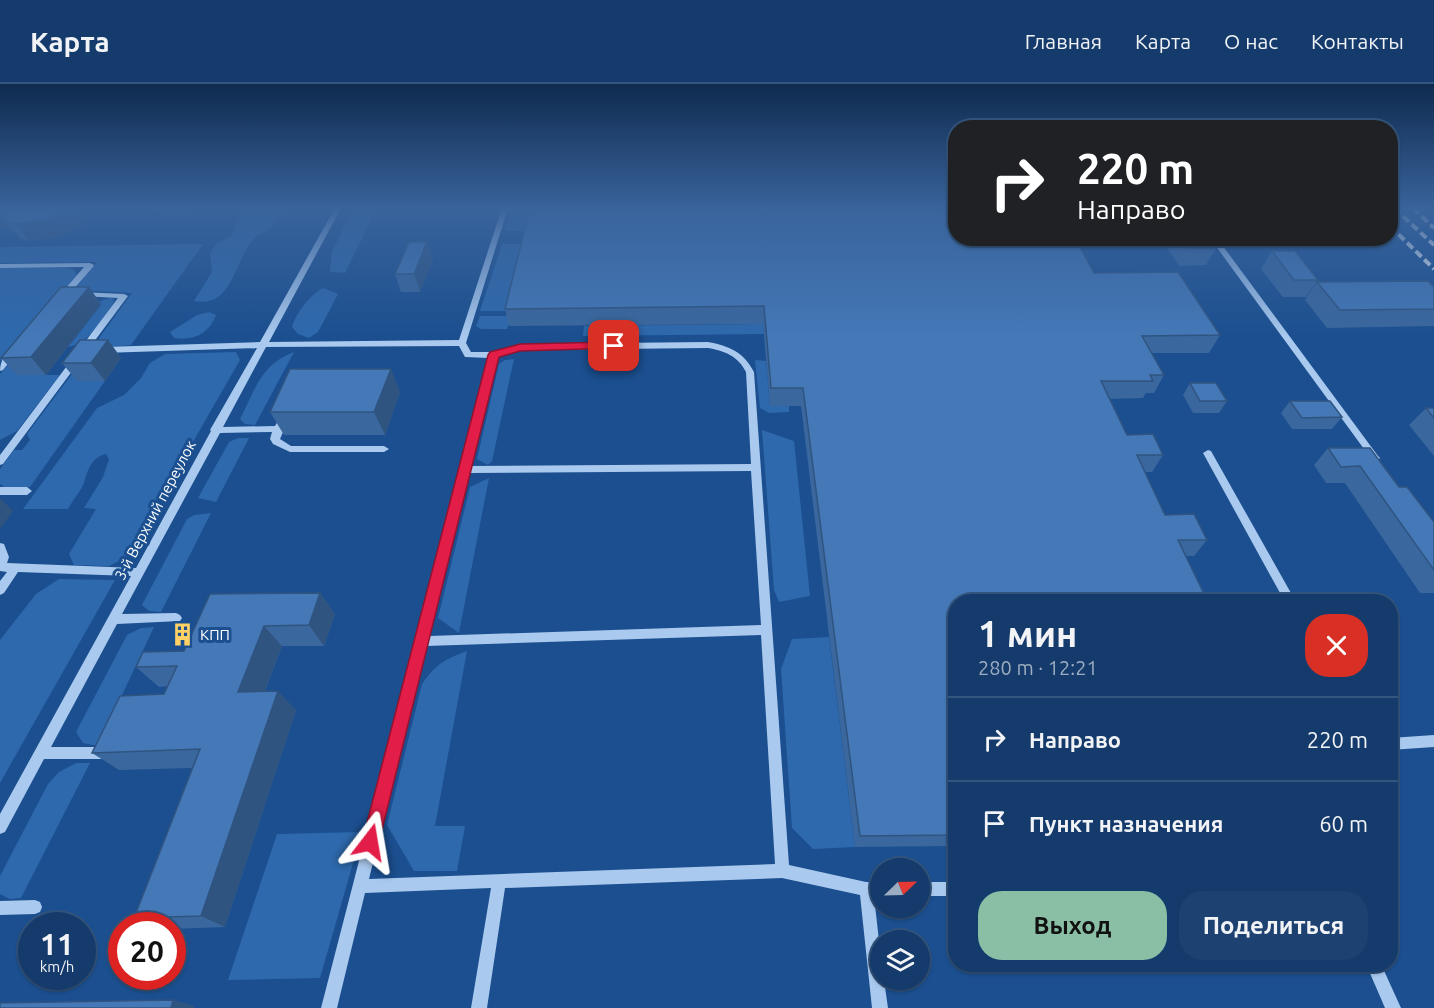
<!DOCTYPE html>
<html lang="ru">
<head>
<meta charset="utf-8">
<style>
	:root { --surface:#143b6b; --page:#1d4271; --text:#f1f3f6; --muted:#9dadc1; --line:#33557e; --accent:#8abfa5 }
	body { margin:0; font-family:Ubuntu,sans-serif; background:var(--page); color:var(--text); height:100vh; display:flex; flex-direction:column; font-size:22px; white-space:nowrap }
	* { box-sizing:border-box; margin:0 }
	p { font-size:20px; color:var(--muted) }
	.icon { flex:none; width:33px; height:33px; fill:none; stroke:currentColor; stroke-width:2; stroke-linecap:round; stroke-linejoin:round }
	.map { position:relative; flex:1; overflow:hidden }
	.side { position:absolute; left:948px; top:510px; width:450px; height:378px; display:flex; flex-direction:column; background:var(--surface); border-radius:24px; box-shadow:0 2px 4px #0004,0 0 0 2px var(--line) }
	.side>* { flex:none }
	.top-card { position:absolute; left:948px; top:36px; width:450px; height:126px; border-radius:24px; box-shadow:0 2px 4px #0004,0 0 0 2px var(--line); background:#202124; color:#fff; overflow:hidden }
	.needle { width:39px; rotate:67deg }
	.buttons { position:absolute; left:870px; top:774px; display:grid; gap:12px }
	.buttons a { display:grid; place-items:center; width:60px; height:60px; border-radius:50%; background:var(--surface); box-shadow:0 2px 4px #0004,0 0 0 2px var(--line); font-size:30px }
	.speed { position:absolute; left:18px; top:828px; display:flex; gap:12px; font-size:30px; font-weight:700; text-align:center }
	.speed>* { display:grid; place-content:center; width:78px; height:78px; border-radius:50%; background:var(--surface); box-shadow:0 2px 4px #0004,0 0 0 2px var(--line); line-height:1 }
	.speed small { font-size:15px; font-weight:400 }
	.speed .limit { border:9px solid #d22; background:#fff; color:#111 }
	.pin { position:absolute; display:grid; place-items:center; width:51px; height:51px; color:#fff; margin:-26px; border-radius:12px; box-shadow:0 3px 9px #0006 }
	.me { position:absolute; width:66px; margin:-33px; rotate:14deg; stroke-linejoin:round; filter:drop-shadow(0 0 4px #0008) }
	.turn { display:flex; align-items:center; gap:21px; height:126px; padding:0 30px; font-size:27px }
	.turn .icon { width:78px; height:78px; stroke-width:2.5 }
	.turn b { display:block; font-size:42px; line-height:51px }
	.round { display:grid; place-items:center; flex:none; width:63px; height:63px; border-radius:24px; background:var(--page) }
	.head { display:flex; align-items:center; justify-content:space-between; height:102px; padding:0 30px }
	h1 { font-size:36px; font-weight:700; line-height:45px }
	.button { display:flex; gap:12px; margin-top:auto; padding:12px 30px }
	.button a { flex:1; height:69px; border-radius:24px; background:var(--accent); color:#111; font-size:24px; font-weight:700; line-height:69px; text-align:center }
	.button a+a { background:var(--page); color:var(--text) }
	ul { padding:0; list-style:none }
	li { display:flex; align-items:center; gap:18px; height:84px; padding:0 30px; border-top:2px solid var(--line) }
	li div { flex:1 }
	li b { display:block; font-size:22px }
	li em { font-style:normal }
	header { display:flex; align-items:center; gap:36px; box-sizing:border-box; height:84px; padding:0 30px; background:var(--surface); border-bottom:2px solid var(--line) }
	header strong { font-size:28px }
	nav { display:flex; gap:33px; margin-inline-start:auto; font-size:21px }
	.map>svg:first-child { display:block }
	.green { fill:#2e69ad }
	.lines { fill:none; stroke-linecap:round; stroke-linejoin:round }
	.minor { fill:#a9c9ee; fill-rule:evenodd }
	.rail { stroke:#fff; stroke-width:4; stroke-dasharray:8 4; stroke-linecap:butt }
	.wall { fill:#3a679d }
	.shaded-wall { fill:#305480 }
	.building { fill:#4478b7; stroke:#305480; stroke-width:1.5 }
	.route { fill:#e11d48; stroke:#92132f; stroke-width:1.5 }
	.labels { text-anchor:middle; dominant-baseline:central; stroke-width:6; stroke-linejoin:round; paint-order:stroke }
	.street-label { font-size:15px; fill:#fff; stroke:#1b4f8f }
	.poi-label { font-size:15px; fill:#fff; stroke:#1b4f8f; text-anchor:start }
</style>
</head>
<body>
<header>
<strong>Карта</strong>
<nav><a>Главная</a><a>Карта</a><a>О нас</a><a>Контакты</a></nav>
</header>
<div class="map">
<svg width="1434" height="924" viewBox="0 0 1434 924">
	<rect width="100%" height="100%" fill="#1b4f8f"/>
	<g class="green">
		<path d="M245,124H287C281,132 274,142 265,148C264,148 258,151 257,152C234,171 235,225 194,217L212,188L210,169L216,160L231,152Z"/>
		<polygon points="354,124 370,124 370,138 345,189 330,188 332,167"/>
		<polygon points="512,124 538,124 532,147 505,147"/>
		<polygon points="203,160 131,261 105,263 98,259 99,254 132,209 77,206 77,202 97,178 0,179 0,163"/>
		<polygon points="502,160 529,160 513,227 480,227"/>
		<polygon points="0,184 67,184 73,185 77,191 0,277"/>
		<path d="M323,204L338,210L318,248L309,254L298,250L292,243C296,229 310,211 323,204Z"/>
		<path d="M110,214L114,215L113,220C101,236 89,260 68,263L101,221L98,218Z"/>
		<polygon points="63,218 17,291 60,291 17,347 0,356 0,290"/>
		<path d="M209,228L216,231C209,250 193,257 174,254L170,248L197,231Z"/>
		<polygon points="480,232 512,232 507,245 481,245 476,242"/>
		<polygon points="763,240 764,250 583,252 584,242"/>
		<path d="M236,268L240,276L127,473L109,482L74,481L69,470L96,425L84,424L103,393L109,375L106,370C91,374 88,385 84,399C81,407 72,417 68,425H23L97,324L124,311L141,294L150,279L165,270Z"/>
		<path d="M294,268L255,341L245,340L240,335C255,306 261,280 294,268Z"/>
		<polygon points="514,275 492,377 488,381 477,375 499,280 505,276"/>
		<polygon points="755,276 766,277 770,322 789,322 789,328 769,329 760,324"/>
		<polygon points="81,278 105,297 30,403 4,403 0,400 0,385 14,366 22,366 30,356 27,350"/>
		<polygon points="762,346 794,357 810,512 779,518 774,506"/>
		<polygon points="238,354 249,354 216,418 198,414 229,358"/>
		<polygon points="489,394 459,549 438,534 470,403"/>
		<polygon points="211,429 161,528 149,527 142,521 187,435 194,431"/>
		<polygon points="59,495 115,496 0,699 0,556 36,510"/>
		<polygon points="154,543 98,662 83,659 76,648 127,551 141,544"/>
		<polygon points="829,553 855,763 813,765 792,744 781,585 792,555"/>
		<path d="M467,567L435,742H465L457,787H414L387,741L422,600C436,580 445,575 467,567Z"/>
		<polygon points="76,679 90,679 21,814 10,815 0,810 0,792 48,700 59,688"/>
		<polygon points="362,748 320,894 228,896 277,750"/>
	</g>
	<g class="lines">
		<g class="minor">
			<path d="M335,124H341L269,258L459,256L502,124H508L466,259L471,268H494L520,260L708,258C729,262 744,268 754,288L789,781L866,798H880V812H874L880,866V896H884L888,924H872L860,811L782,794L505,804L487,924H471L491,804L365,809L337,924H321L489,274L465,273L459,262L266,263L223,343L275,342L282,330L285,329L290,332L280,355L291,362H384L389,365L384,368H290L273,360L270,355L272,348L220,349L122,530L176,529L180,531L182,534L180,537L117,540L51,663H106L110,665L112,669L110,673L106,675H44L5,748L0,750V730L131,492L18,488L4,509L0,511V497L7,488L0,487V459L4,460L9,473L7,479L136,484L211,347L210,346L257,264L103,269L99,266L103,263L260,258ZM708,264C725,267 738,272 746,288L751,380L471,382L498,273L520,266ZM751,387L761,541L429,552L469,389ZM761,551L775,780L369,795L426,562Z"/>
			<polygon points="1210,154 1217,154 1378,372 1380,374 1378,376 1372,376"/>
			<polygon points="90,179 94,181 93,183 65,215 62,215 58,213 84,183 0,184 0,180"/>
			<polygon points="79,208 124,210 128,212 3,380 0,381 0,371 118,214 82,212 79,212"/>
			<path d="M14,264L18,267L3,286L0,287C0,277 5,268 14,264Z"/>
			<polygon points="1208,366 1211,367 1296,518 1285,518 1203,369"/>
			<polygon points="0,403 27,403 32,407 27,411 0,411"/>
			<polygon points="1434,651 1434,663 1390,666 1390,654"/>
			<rect x="920" y="798" width="36" height="14"/>
			<polygon points="35,816 40,818 42,823 40,828 35,830 0,831 0,817"/>
			<polygon points="1366,880 1381,880 1401,924 1385,924"/>
		</g>
		<g class="rail">
			<polyline points="1394,124 1434,161"/>
			<polyline points="1413,124 1434,144"/>
			<polyline points="1390,142 1434,185"/>
		</g>
	</g>
	<g class="wall">
		<polygon points="0,124 5,124 83,133 82,143 61,153 29,157 21,155 8,142 0,147"/>
		<polygon points="156,124 199,124 194,131 161,131"/>
		<polygon points="1161,154 1208,154 1216,164 1206,181 1179,182"/>
		<polygon points="427,158 433,175 420,208 401,208 395,190"/>
		<polygon points="1272,167 1318,196 1306,213 1283,213 1261,185"/>
		<polygon points="1094,189 1220,251 1209,269 1152,269 1164,291 1154,309 1146,309 1143,314 1110,315 1127,351 1163,371 1152,388 1145,388 1165,431 1207,456 1194,472 1186,472 956,518 956,762 855,763 801,322 770,322 763,240 509,242 505,225"/>
		<polygon points="1317,198 1434,203 1434,242 1327,244 1305,216"/>
		<polygon points="101,220 46,291 17,291 1,274"/>
		<polygon points="108,256 121,274 105,297 77,297 62,279"/>
		<polygon points="1190,299 1227,317 1219,329 1193,329 1183,311"/>
		<polygon points="400,308 385,351 284,351 270,328"/>
		<polygon points="1290,317 1342,333 1332,345 1292,345 1281,329"/>
		<polygon points="1426,324 1434,324 1434,372 1409,341"/>
		<polygon points="1328,364 1399,403 1434,438 1434,509 1420,509 1345,399 1326,399 1314,381"/>
		<polygon points="320,509 335,530 324,562 282,562 265,607 296,626 225,843 172,845 172,842 151,842 134,834 192,684 119,686 92,669 164,610 168,602 159,603 136,583 184,567"/>
	</g>
	<g class="shaded-wall">
		<polygon points="70,124 77,124 83,133 82,143 61,153 29,157 16,140"/>
		<polygon points="190,124 199,124 194,131"/>
		<polygon points="0,132 8,142 0,147"/>
		<polygon points="427,158 433,175 420,208 414,190"/>
		<polygon points="89,203 101,220 46,291 31,273"/>
		<polygon points="108,256 121,274 105,297 91,279"/>
		<polygon points="391,285 400,308 385,351 374,328"/>
		<polygon points="0,414 13,427 0,445"/>
		<polygon points="320,509 335,530 324,562 309,541"/>
		<polygon points="264,542 282,562 257,627 238,608"/>
		<polygon points="278,607 296,626 225,843 201,832"/>
		<polygon points="173,916 194,922 194,924 171,924"/>
	</g>
	<g class="building">
		<polygon points="7,124 70,124 70,126 48,135 16,140 8,138 0,131 0,127"/>
		<polygon points="530,124 956,124 956,154 1075,154 1094,189 1178,188 1220,251 1142,252 1164,291 1150,291 1153,297 1101,297 1127,351 1153,350 1163,371 1137,371 1165,431 1194,430 1207,456 1178,456 1208,518 956,518 956,751 860,752 803,304 771,304 764,222 505,225"/>
		<polygon points="1181,154 1208,154 1216,164 1188,164"/>
		<polygon points="409,158 427,158 414,190 395,190"/>
		<polygon points="1272,167 1295,167 1318,196 1294,196"/>
		<polygon points="1428,197 1434,203 1434,225 1340,226 1317,198"/>
		<polygon points="61,203 89,203 31,273 1,274"/>
		<polygon points="80,256 108,256 91,279 62,279"/>
		<polygon points="290,285 391,285 374,328 270,328"/>
		<polygon points="1190,299 1216,299 1227,317 1200,317"/>
		<polygon points="1290,317 1330,317 1342,333 1302,334"/>
		<polygon points="1426,324 1434,324 1434,334"/>
		<polygon points="1328,364 1370,364 1399,403 1407,403 1434,438 1434,486 1360,382 1341,383"/>
		<polygon points="320,509 309,541 264,542 238,608 278,607 201,832 134,834 200,665 92,669 120,612 164,610 177,582 136,583 143,568 184,567 210,510"/>
		<polygon points="173,916 171,924 0,924 0,919"/>
	</g>
	<linearGradient id="sky" x2="0" y2="1"><stop stop-color="#0f2b4f"/><stop offset="0.49" stop-color="#39639b"/><stop offset="1" stop-color="#39639b" stop-opacity="0"/></linearGradient>
	<rect width="1434" height="253" fill="url(#sky)"/>
	<polygon class="route" points="614,258 619,262 618,264 520,267 499,273 379,758 377,764 370,766 364,764 362,758 488,271 490,268 520,260"/>
	<defs>
		<symbol id="building-bare" viewBox="-9 -9 18 18"><path d="M-4-6H4V6H1V3H-1V6H-4ZM-2.5-4.3h1.7v1.8h-1.7ZM.8-4.3h1.7v1.8H.8ZM-2.5-1h1.7V.8h-1.7ZM.8-1h1.7V.8H.8Z" fill="#ffd166" stroke="#1b4f8f" stroke-width="2.5" paint-order="stroke"/></symbol>
	</defs>
	<g fill-rule="evenodd">
		<use href="#building-bare" x="166" y="534" width="33" height="33"/>
	</g>
	<g class="labels">
		<g class="street-label">
			<text transform="translate(155 426) rotate(-62)">3-й Верхний переулок</text>
		</g>
		<g class="poi-label">
			<text x="200" y="550">КПП</text>
		</g>
	</g>
</svg>
<div class="buttons">
<a><svg class="needle" viewBox="-14 -14 28 28"><path d="M0-13l5 13h-10z" fill="#e53935"/><path d="M0 13l5-13h-10z" fill="#9dadc1"/></svg></a>
<a><svg class="icon" aria-label="layers" viewBox="0 0 24 24"><path d="M12 4l9 5-9 5-9-5zM3 14l9 5 9-5"/></svg></a>
</div>
<div class="speed"><div>11<small>km/h</small></div><div class="limit">20</div></div>
<div class="pin" style="left:614px;top:262px;background:#d93025"><svg class="icon" aria-label="arrive" viewBox="0 0 24 24"><path d="M6 21V4h12l-3 4 3 4H6"/></svg></div>
<svg class="me" style="left:370px;top:758px" viewBox="-20 -20 40 40"><path d="M0-17L14 15 0 8-14 15z" fill="#e11d48" stroke="#fff" stroke-width="4"/></svg>
<div class="top-card">
<div class="turn"><svg class="icon" aria-label="right" viewBox="0 0 24 24"><path d="M7 20v-9h11M14 6l5 5-5 5"/></svg><div><b>220 m</b>Направо</div></div>
</div>
<section class="side">
<div class="head"><div><h1>1 мин</h1><p>280 m · 12:21</p></div><a class="round" style="background:#d93025;color:#fff"><svg class="icon" aria-label="close" viewBox="0 0 24 24"><path d="M6 6l12 12M18 6L6 18"/></svg></a></div>
<ul>
<li><svg class="icon" aria-label="right" viewBox="0 0 24 24"><path d="M7 20v-9h11M14 6l5 5-5 5"/></svg><div><b>Направо</b></div><em>220 m</em></li>
<li><svg class="icon" aria-label="arrive" viewBox="0 0 24 24"><path d="M6 21V4h12l-3 4 3 4H6"/></svg><div><b>Пункт назначения</b></div><em>60 m</em></li>
</ul>
<div class="button"><a>Выход</a><a>Поделиться</a></div>
</section>
</div>
</body>
</html>
